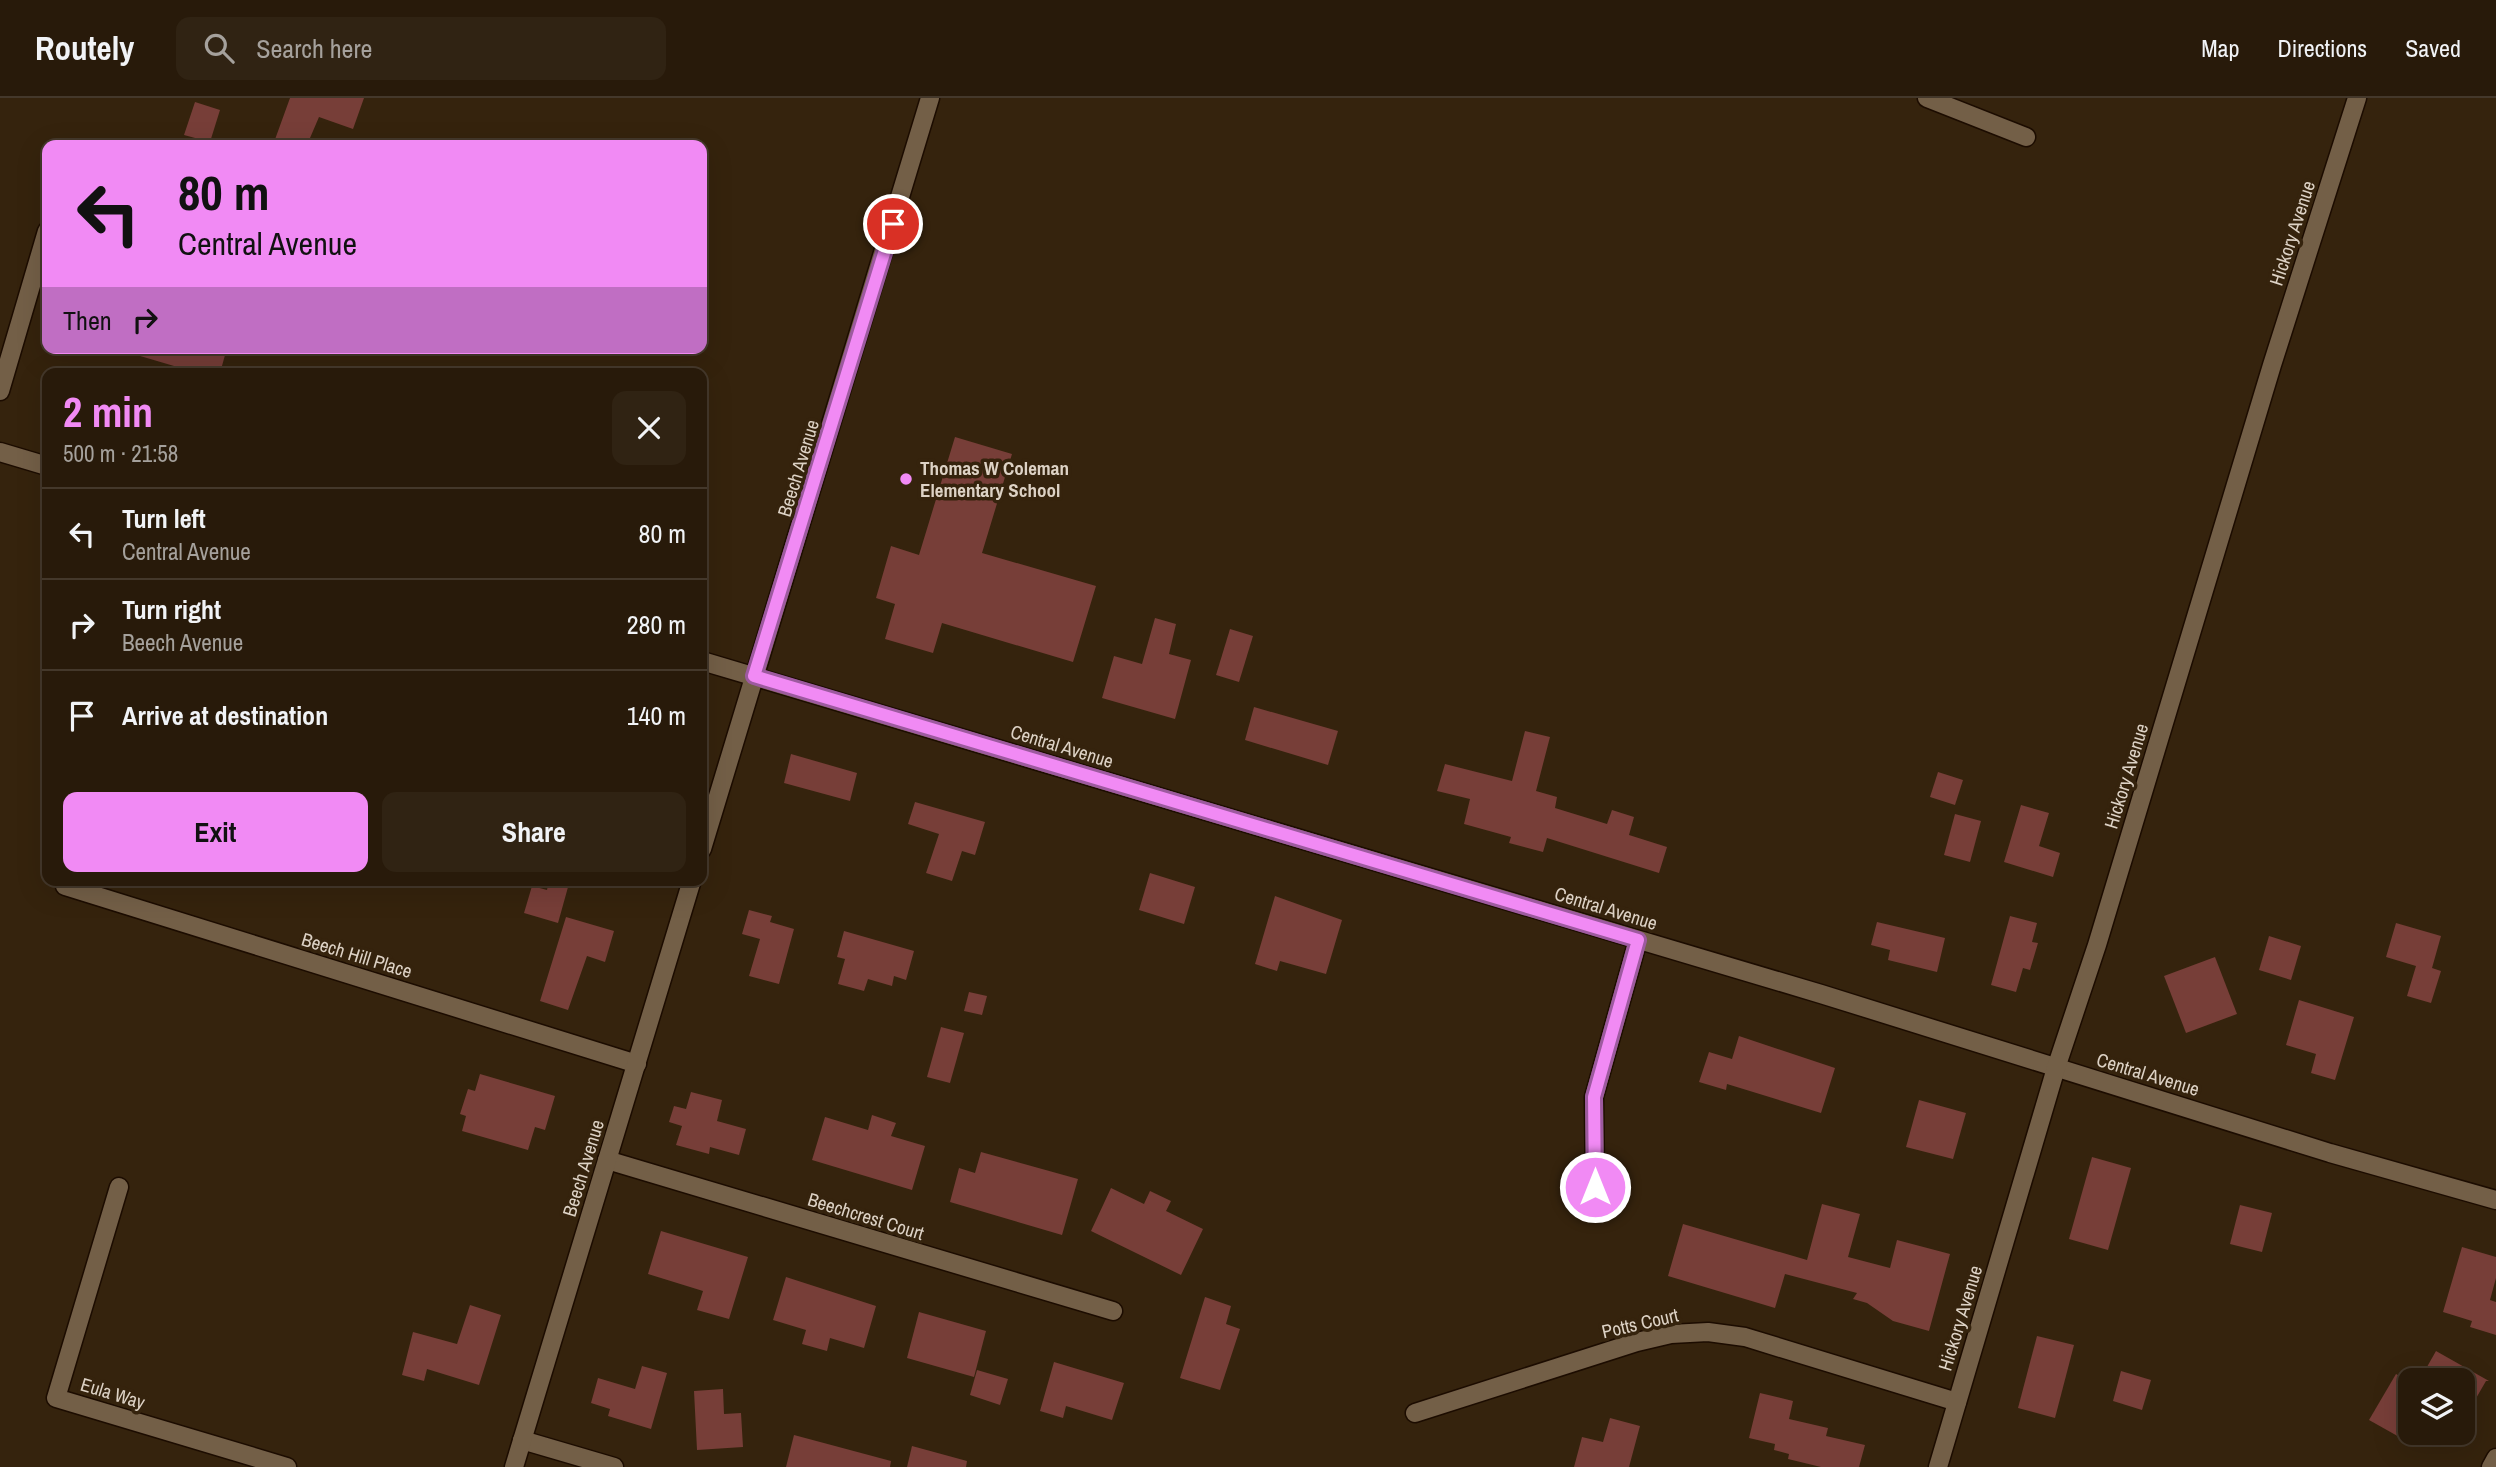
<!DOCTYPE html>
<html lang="en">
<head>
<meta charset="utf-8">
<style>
	:root { --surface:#281a0a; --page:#302313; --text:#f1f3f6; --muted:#a5a19c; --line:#44382b; --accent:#f18af4 }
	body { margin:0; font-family:"Archivo Narrow",sans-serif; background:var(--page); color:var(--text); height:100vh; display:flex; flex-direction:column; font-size:26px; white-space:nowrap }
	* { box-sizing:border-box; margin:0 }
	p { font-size:23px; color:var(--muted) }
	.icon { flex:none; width:38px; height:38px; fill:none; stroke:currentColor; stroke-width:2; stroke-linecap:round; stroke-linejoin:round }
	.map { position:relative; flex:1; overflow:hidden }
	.panel { position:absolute; left:42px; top:270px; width:665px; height:518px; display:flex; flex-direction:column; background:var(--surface); border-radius:14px; box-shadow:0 7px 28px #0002,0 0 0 2px var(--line) }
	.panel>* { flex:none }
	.guide { position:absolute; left:42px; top:42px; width:665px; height:214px; border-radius:14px; box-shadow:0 7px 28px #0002,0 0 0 2px var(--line); background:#f18af4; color:#111; overflow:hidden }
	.tools { position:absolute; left:2398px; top:1270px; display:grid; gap:14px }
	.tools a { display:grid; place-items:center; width:77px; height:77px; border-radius:14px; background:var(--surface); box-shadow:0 7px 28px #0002,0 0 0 2px var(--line); font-size:35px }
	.pin { position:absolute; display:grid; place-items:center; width:60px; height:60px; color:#fff; margin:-30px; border:4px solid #fff; border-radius:50%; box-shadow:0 2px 7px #0007 }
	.me { position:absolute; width:77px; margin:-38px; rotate:0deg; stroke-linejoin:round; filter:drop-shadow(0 0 5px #0008) }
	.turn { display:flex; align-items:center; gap:24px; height:147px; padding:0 21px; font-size:32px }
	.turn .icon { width:91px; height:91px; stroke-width:2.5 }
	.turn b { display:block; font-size:49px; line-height:60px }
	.then { display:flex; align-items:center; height:66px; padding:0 21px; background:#0003; gap:14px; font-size:26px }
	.round { display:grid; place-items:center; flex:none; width:74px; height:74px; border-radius:14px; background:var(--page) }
	.headline { display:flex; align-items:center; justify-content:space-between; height:119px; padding:0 21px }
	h1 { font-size:42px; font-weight:700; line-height:52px; color:var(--accent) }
	.cta { display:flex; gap:14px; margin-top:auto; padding:14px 21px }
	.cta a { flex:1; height:80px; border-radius:14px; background:var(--accent); color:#111; font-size:28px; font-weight:700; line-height:80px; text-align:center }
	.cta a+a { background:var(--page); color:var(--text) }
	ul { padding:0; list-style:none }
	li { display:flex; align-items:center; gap:21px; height:91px; padding:0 21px; border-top:2px solid var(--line) }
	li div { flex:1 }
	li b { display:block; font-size:26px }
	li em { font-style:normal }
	header { display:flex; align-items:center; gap:42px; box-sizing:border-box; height:98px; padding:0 35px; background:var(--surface); border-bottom:2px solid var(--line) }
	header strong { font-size:33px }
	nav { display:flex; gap:38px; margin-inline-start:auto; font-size:24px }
	.search { width:490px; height:63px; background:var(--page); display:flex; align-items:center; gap:18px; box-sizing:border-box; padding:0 24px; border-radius:14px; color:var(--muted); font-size:26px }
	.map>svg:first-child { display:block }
	.building { fill:#773e38 }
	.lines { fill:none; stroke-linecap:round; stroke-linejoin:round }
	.minor-casing { stroke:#1c0c00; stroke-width:21 }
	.minor { stroke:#735f47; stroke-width:18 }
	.route-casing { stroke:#9d5a9f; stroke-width:18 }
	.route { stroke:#f18af4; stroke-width:12 }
	.poi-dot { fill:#f18af4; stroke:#35230d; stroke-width:2.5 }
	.labels { text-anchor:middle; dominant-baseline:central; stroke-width:7; stroke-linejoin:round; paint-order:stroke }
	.street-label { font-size:19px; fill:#ddd2c5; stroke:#35230d }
	.poi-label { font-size:19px; font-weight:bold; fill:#ddd2c5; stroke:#35230d; text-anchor:start }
</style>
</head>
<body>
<header>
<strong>Routely</strong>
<div class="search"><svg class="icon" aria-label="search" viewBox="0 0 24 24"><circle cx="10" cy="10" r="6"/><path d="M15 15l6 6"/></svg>Search here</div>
<nav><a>Map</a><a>Directions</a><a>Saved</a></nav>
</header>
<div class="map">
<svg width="2496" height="1369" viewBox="0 0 2496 1369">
	<rect width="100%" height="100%" fill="#35230d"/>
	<g class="building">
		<polygon points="290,0 364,0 353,31 319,19 307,47 273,47"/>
		<polygon points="195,4 220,12 210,44 184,37"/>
		<polygon points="130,250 227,250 220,275 172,275 174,268 130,255"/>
		<polygon points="955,339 1012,356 982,455 1096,488 1073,564 942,525 933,555 885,541 895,506 876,500 891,448 919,457"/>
		<polygon points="1155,520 1176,526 1169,556 1191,562 1175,621 1102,600 1114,558 1142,566"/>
		<polygon points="1230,531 1253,538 1239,584 1216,577"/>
		<polygon points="1254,609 1338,633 1328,667 1245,642"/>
		<polygon points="1525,633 1550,639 1536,693 1557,699 1555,710 1607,726 1612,712 1634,719 1629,737 1667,749 1659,775 1547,740 1543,754 1509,745 1511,739 1464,726 1470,701 1437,693 1445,666 1512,683"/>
		<polygon points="791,656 857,675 850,703 784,685"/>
		<polygon points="1938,674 1963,682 1955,707 1930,699"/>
		<polygon points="915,704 985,724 975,757 962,753 952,783 926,775 939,736 908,726"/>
		<polygon points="2021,707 2049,715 2039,748 2060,755 2053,779 2004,764"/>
		<polygon points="1955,716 1981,723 1970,764 1944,757"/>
		<polygon points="1150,775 1195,789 1184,826 1139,812"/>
		<polygon points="549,782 570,782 558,825 524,815 532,788 547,792"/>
		<polygon points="1275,798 1342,822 1326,876 1280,863 1277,873 1255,866"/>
		<polygon points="749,812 772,818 770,824 794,831 779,886 749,878 760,841 742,836"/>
		<polygon points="2010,818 2037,825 2032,844 2038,845 2030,872 2023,870 2016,894 1991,887"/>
		<polygon points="566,819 614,833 605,864 587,858 568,912 540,903"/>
		<polygon points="1877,824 1945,840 1937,874 1888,862 1890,852 1871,847"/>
		<polygon points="2396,825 2441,838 2432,870 2441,873 2431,905 2407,898 2416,868 2386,859"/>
		<polygon points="844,833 914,853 906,882 894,878 892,888 868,881 864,893 838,886 845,861 837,859"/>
		<polygon points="2269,838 2301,848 2291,882 2259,872"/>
		<polygon points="2215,859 2237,916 2186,935 2164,878"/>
		<polygon points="969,894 987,898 982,917 964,913"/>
		<polygon points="2299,902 2354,919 2335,982 2311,975 2316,956 2286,947"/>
		<polygon points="941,929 964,935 950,985 927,979"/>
		<polygon points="1739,938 1835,970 1821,1015 1727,986 1726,992 1699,984 1709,954 1732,961"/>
		<polygon points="480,976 555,998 545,1032 535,1029 528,1052 462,1033 466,1018 460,1016 468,991 475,993"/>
		<polygon points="691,994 722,1002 717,1023 746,1031 739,1057 710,1049 709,1056 676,1047 682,1028 669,1024 674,1008 686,1011"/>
		<polygon points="1919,1002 1966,1015 1953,1061 1906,1049"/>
		<polygon points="872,1017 896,1025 891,1038 925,1048 912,1092 812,1062 825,1019 868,1032"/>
		<polygon points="981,1054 1078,1081 1062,1137 950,1104 959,1070 975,1075"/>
		<polygon points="2092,1059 2131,1070 2108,1152 2069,1141"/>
		<polygon points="1111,1090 1144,1106 1150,1093 1171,1103 1166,1113 1203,1131 1181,1177 1091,1133"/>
		<polygon points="1822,1106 1860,1116 1848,1159 1890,1170 1897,1142 1950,1156 1929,1233 1893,1223 1867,1205 1853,1201 1857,1195 1785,1176 1775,1210 1668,1178 1683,1126 1807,1162"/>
		<polygon points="2240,1107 2272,1115 2262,1154 2230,1146"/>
		<polygon points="661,1133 748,1159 729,1221 697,1212 703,1193 648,1176"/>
		<polygon points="2462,1149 2496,1159 2496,1180 2490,1202 2496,1204 2496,1237 2470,1229 2472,1223 2443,1214"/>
		<polygon points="786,1179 876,1208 864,1250 830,1240 827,1253 802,1246 806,1232 773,1222"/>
		<polygon points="1205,1199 1231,1208 1226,1226 1240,1231 1220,1292 1180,1280"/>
		<polygon points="470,1207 501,1217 479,1287 427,1271 424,1283 402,1277 413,1234 457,1246"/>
		<polygon points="919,1214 986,1233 974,1279 907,1260"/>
		<polygon points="2037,1238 2074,1247 2055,1320 2018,1310"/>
		<polygon points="2436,1253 2489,1283 2486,1283 2475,1302 2462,1295 2462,1283 2419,1283"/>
		<polygon points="1054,1264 1124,1285 1112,1322 1066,1308 1063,1320 1040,1313"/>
		<polygon points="642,1268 667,1275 651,1331 608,1318 610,1311 591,1305 598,1280 635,1291"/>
		<polygon points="977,1272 1008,1281 1000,1307 970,1297"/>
		<polygon points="2121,1273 2151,1282 2142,1312 2113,1303"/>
		<polygon points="2396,1276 2410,1284 2410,1345 2369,1322"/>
		<polygon points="723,1291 724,1316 741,1315 743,1349 697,1352 694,1293"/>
		<polygon points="1760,1295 1793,1303 1789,1321 1828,1330 1826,1338 1865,1347 1859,1369 1821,1369 1788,1361 1789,1356 1774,1352 1775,1346 1749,1340"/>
		<polygon points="1610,1320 1640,1328 1629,1369 1574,1369 1582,1339 1603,1344"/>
		<polygon points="794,1337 891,1363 890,1369 786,1369"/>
		<polygon points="912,1348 967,1363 966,1369 907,1369"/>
	</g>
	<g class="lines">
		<defs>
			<g id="minor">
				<polyline points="1927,0 2026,39"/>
				<polyline points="0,293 47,133"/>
				<polyline points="0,354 47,368"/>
				<polyline points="702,563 1821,896 2330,1055 2496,1102"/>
				<polyline points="702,751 930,0"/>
				<polyline points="65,788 637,966"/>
				<polyline points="607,1062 1113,1213"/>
				<polyline points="119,1089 56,1300 287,1369"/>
				<polyline points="1595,1089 1594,999 1638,842"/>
				<polyline points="1415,1315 1637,1244 1671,1236 1708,1234 1745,1239 1957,1304"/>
				<polyline points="522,1342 614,1369"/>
				<polyline points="514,1369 692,782"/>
				<polyline points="1938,1369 2056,970 2097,847 2272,267 2357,0"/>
				<polyline points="2491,1369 2496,1360"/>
			</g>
		</defs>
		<use href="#minor" class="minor-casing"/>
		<use href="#minor" class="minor"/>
	</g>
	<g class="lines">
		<defs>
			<polyline id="route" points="893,126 754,578 1638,842 1594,999 1595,1089"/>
		</defs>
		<use href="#route" class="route-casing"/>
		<use href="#route" class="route"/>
	</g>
	<circle class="poi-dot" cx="906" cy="381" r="7"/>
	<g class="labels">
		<g class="street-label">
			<text transform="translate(2292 135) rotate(-72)">Hickory Avenue</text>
			<text transform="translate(798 370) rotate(-73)">Beech Avenue</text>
			<text transform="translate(1062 648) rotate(17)">Central Avenue</text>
			<text transform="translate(2126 678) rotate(-73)">Hickory Avenue</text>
			<text transform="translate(1606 810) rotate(17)">Central Avenue</text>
			<text transform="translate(357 857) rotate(17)">Beech Hill Place</text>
			<text transform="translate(2148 976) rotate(17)">Central Avenue</text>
			<text transform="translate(583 1070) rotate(-73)">Beech Avenue</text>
			<text transform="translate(866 1118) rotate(17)">Beechcrest Court</text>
			<text transform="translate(1960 1220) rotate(-73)">Hickory Avenue</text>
			<text transform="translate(1640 1225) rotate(-13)">Potts Court</text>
			<text transform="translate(113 1295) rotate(17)">Eula Way</text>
		</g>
		<g class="poi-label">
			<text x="920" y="370">Thomas W Coleman<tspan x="920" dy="22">Elementary School</tspan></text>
		</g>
	</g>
</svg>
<div class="tools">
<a><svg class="icon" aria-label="layers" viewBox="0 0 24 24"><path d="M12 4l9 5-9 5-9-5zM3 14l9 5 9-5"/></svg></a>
</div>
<div class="pin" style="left:893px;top:126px;background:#d93025"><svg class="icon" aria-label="arrive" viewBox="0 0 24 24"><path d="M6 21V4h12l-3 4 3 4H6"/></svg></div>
<svg class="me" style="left:1595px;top:1089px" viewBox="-20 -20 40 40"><circle r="17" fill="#f18af4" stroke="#fff" stroke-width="3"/><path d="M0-11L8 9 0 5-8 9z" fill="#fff"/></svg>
<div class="guide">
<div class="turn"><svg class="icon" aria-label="left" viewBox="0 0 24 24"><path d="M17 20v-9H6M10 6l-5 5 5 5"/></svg><div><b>80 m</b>Central Avenue</div></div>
<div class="then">Then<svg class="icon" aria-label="right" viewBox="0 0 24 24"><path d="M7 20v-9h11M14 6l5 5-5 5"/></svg></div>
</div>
<section class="panel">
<div class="headline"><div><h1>2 min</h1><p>500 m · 21:58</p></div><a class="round"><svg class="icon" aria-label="close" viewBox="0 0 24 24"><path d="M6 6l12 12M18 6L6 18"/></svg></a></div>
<ul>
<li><svg class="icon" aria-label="left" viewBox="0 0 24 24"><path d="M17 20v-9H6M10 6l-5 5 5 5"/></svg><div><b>Turn left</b><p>Central Avenue</p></div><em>80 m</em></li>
<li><svg class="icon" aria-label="right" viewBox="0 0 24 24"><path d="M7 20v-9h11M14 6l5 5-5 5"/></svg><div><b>Turn right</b><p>Beech Avenue</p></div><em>280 m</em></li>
<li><svg class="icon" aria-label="arrive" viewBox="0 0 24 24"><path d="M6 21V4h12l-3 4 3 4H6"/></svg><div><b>Arrive at destination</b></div><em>140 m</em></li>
</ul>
<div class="cta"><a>Exit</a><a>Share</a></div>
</section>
</div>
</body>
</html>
